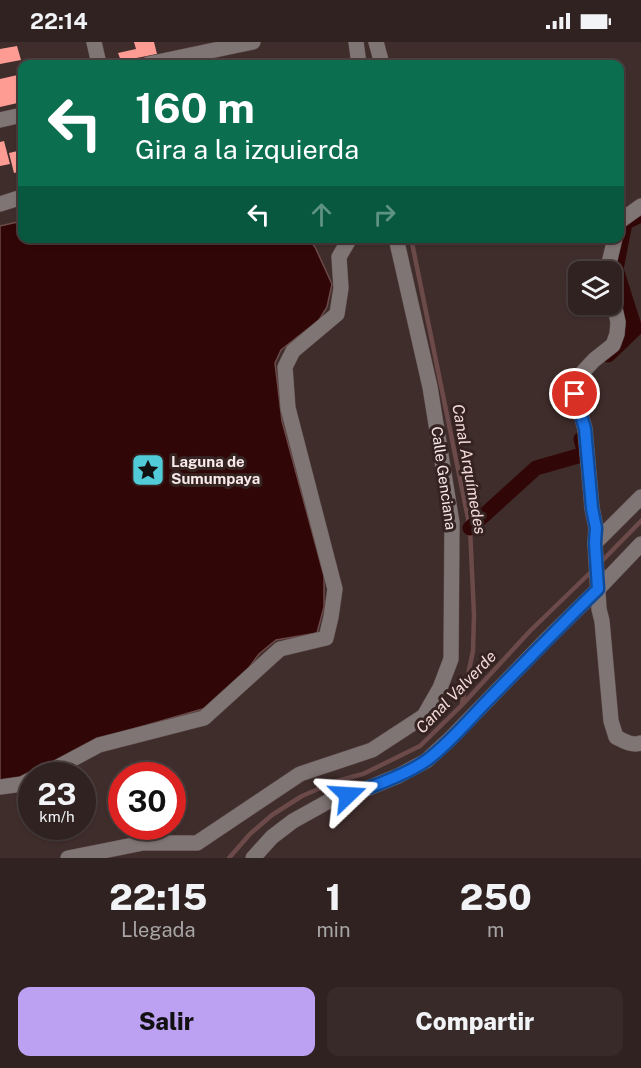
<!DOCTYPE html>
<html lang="es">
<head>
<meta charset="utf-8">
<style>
	:root { --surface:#2f2220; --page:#372a29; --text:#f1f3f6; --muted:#a7a4a5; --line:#4a3f3e; --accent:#bca0f2 }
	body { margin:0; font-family:"Public Sans",sans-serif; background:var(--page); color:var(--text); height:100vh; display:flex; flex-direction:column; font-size:22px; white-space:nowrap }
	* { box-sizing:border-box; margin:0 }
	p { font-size:20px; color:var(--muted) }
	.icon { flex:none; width:33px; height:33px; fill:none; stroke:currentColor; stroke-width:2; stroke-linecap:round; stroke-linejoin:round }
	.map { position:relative; height:816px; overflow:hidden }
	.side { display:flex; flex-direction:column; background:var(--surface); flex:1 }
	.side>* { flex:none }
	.top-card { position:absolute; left:18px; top:18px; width:606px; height:183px; border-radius:12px; box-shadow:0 2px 4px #0004,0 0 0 2px var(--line); background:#0b6e4f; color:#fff; overflow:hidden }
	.fabs { position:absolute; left:568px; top:219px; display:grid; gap:12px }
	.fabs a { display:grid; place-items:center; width:54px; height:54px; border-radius:12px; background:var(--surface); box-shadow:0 2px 4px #0004,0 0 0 2px var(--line); font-size:30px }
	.speed { position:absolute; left:18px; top:720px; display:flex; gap:12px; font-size:30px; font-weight:700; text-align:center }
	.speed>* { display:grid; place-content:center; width:78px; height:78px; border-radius:50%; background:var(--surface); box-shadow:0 2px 4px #0004,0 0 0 2px var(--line); line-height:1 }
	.speed small { font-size:15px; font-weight:400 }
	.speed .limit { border:9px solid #d22; background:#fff; color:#111 }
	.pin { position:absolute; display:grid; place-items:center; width:51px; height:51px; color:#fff; margin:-26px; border:3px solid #fff; border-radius:50%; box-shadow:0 2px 6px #0007 }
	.me { position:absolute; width:66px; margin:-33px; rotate:70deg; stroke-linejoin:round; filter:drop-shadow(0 0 4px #0008) }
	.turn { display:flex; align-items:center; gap:21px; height:126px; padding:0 18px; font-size:27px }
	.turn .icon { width:78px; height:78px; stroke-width:2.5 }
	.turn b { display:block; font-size:42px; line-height:51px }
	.lanes { display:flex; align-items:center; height:57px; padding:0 18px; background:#0003; justify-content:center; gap:30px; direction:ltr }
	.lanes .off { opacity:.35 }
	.eta { display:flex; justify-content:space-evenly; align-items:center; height:102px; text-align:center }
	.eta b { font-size:36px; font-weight:800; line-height:42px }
	.button { display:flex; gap:12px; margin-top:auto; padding:12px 18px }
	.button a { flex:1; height:69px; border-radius:12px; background:var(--accent); color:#111; font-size:24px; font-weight:800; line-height:69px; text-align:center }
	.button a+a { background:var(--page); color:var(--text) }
	.status { display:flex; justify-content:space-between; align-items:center; height:42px; padding:0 30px; background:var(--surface); direction:ltr }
	.status svg { height:16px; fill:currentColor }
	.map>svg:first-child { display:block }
	.water { fill:#310606; stroke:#6c4a4a; stroke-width:1.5 }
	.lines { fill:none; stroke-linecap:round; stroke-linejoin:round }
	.stream { stroke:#6c4a4a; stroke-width:4.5 }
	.canal { stroke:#310606; stroke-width:15 }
	.building { fill:#fe9c94 }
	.minor-casing { stroke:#5c4b49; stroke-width:16 }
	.minor { stroke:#7f7574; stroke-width:15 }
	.route-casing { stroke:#114b97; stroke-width:15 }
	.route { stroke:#1a73e8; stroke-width:10 }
	.labels { text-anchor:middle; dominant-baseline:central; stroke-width:6; stroke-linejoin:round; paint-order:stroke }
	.poi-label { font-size:15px; font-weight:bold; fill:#f6e9e8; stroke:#352321; text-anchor:start }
	.street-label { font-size:15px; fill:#f6e9e8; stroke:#352321 }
	.water-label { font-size:16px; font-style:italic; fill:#f5dbd8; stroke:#352321 }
</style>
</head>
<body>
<div class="status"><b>22:14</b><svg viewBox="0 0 49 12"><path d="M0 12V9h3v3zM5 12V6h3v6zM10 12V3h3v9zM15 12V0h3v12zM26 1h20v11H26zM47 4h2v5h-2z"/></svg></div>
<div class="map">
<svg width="641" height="816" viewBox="0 0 641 816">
	<rect width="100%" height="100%" fill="#3f2d2b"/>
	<polygon class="water" points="22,179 22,196 308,197 315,205 332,242 327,265 319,278 281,308 275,321 282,379 324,534 324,565 317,591 276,598 259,612 230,651 206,666 95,698 44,728 0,742 0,184"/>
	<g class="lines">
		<g class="stream">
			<polyline points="411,196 470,486 474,573 473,609 462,661"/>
			<polyline points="601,520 641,479"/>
			<polyline points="229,816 250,792 272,773 302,754 337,739 363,732 420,704 462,663 530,589 593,528"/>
		</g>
		<g class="canal">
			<polyline points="608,313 635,287 616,227 625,181 638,174"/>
			<polyline points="470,486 536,426 585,412 581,397"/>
		</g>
	</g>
	<g class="building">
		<polygon points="134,0 154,0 157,12 121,19 118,11 136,7"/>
		<polygon points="17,4 21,18 0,22 0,7"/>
		<polygon points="22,32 22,60 0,65 0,37"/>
		<polygon points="4,99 10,122 0,124 0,100"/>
		<polygon points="22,108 22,129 14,131 9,111"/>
	</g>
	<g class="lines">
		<defs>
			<g id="minor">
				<polyline points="94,0 99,22"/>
				<polyline points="356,0 359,22"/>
				<polyline points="376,0 382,22"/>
				<polyline points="148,22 253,0"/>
				<polyline points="0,78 22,73"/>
				<polyline points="0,162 22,155"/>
				<polyline points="620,179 641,164"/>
				<polyline points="607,230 615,196"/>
				<path d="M612,253L618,280L617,292L613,303L594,318L582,331L575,343V352L585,387L592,466L596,486L595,501L599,567L602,579L611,679L616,695C624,699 631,704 641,701"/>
				<polyline points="595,501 641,455"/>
				<polyline points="41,734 99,703 204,676 280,607 326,596 331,575 335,547 288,366 285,325 293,309 337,272 341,246 339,215 350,196"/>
				<polyline points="0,745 22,742 32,737"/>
				<polyline points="68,816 143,801 197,801 300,732 372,708 424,674 440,646 451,617 452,481 430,345 396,196"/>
				<polyline points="253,816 272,795 293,779 329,759 366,747 398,734 426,719 450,697 548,596 598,547 641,502"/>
			</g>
		</defs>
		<use href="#minor" class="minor-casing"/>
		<use href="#minor" class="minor"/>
	</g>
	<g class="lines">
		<defs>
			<path id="route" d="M348,753C372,745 406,733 427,718C451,700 471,675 492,654C527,618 562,582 598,547L595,501L596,486L592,466L585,387L575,352"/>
		</defs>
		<use href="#route" class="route-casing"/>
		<use href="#route" class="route"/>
	</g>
	<defs>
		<symbol id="sight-square" viewBox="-11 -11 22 22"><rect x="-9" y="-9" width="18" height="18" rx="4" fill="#52cbd9" stroke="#352321"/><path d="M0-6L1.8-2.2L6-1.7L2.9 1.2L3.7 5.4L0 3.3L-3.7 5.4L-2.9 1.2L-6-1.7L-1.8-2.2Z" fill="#111"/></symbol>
	</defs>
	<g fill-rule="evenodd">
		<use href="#sight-square" x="129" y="409" width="38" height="38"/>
	</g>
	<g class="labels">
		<g class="poi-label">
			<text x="171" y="419">Laguna de<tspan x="171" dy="17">Sumumpaya</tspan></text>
		</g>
		<g class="street-label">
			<text transform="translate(444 436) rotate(82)">Calle Genciana</text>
		</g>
		<g class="water-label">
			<text transform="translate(469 427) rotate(80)">Canal Arquímedes</text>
			<text transform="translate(456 650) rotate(-46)">Canal Valverde</text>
		</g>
	</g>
</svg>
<div class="fabs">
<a><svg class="icon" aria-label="layers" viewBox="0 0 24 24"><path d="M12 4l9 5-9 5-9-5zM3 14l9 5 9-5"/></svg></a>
</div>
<div class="speed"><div>23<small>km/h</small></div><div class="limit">30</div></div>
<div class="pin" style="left:575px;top:352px;background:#d93025"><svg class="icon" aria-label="arrive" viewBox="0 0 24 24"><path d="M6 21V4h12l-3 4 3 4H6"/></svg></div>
<svg class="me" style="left:348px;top:753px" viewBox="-20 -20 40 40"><path d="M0-17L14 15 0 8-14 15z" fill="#1a73e8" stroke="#fff" stroke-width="4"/></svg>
<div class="top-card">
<div class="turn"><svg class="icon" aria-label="left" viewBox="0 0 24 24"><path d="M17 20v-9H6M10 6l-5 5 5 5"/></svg><div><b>160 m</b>Gira a la izquierda</div></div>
<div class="lanes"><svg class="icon" aria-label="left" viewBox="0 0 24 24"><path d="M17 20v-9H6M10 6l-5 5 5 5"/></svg><svg class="icon off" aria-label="ahead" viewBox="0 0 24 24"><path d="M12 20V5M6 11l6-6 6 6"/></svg><svg class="icon off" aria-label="right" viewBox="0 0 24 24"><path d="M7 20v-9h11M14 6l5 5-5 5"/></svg></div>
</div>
</div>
<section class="side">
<div class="eta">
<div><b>22:15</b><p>Llegada</p></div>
<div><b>1</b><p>min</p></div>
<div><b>250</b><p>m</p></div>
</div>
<div class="button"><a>Salir</a><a>Compartir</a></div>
</section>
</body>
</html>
